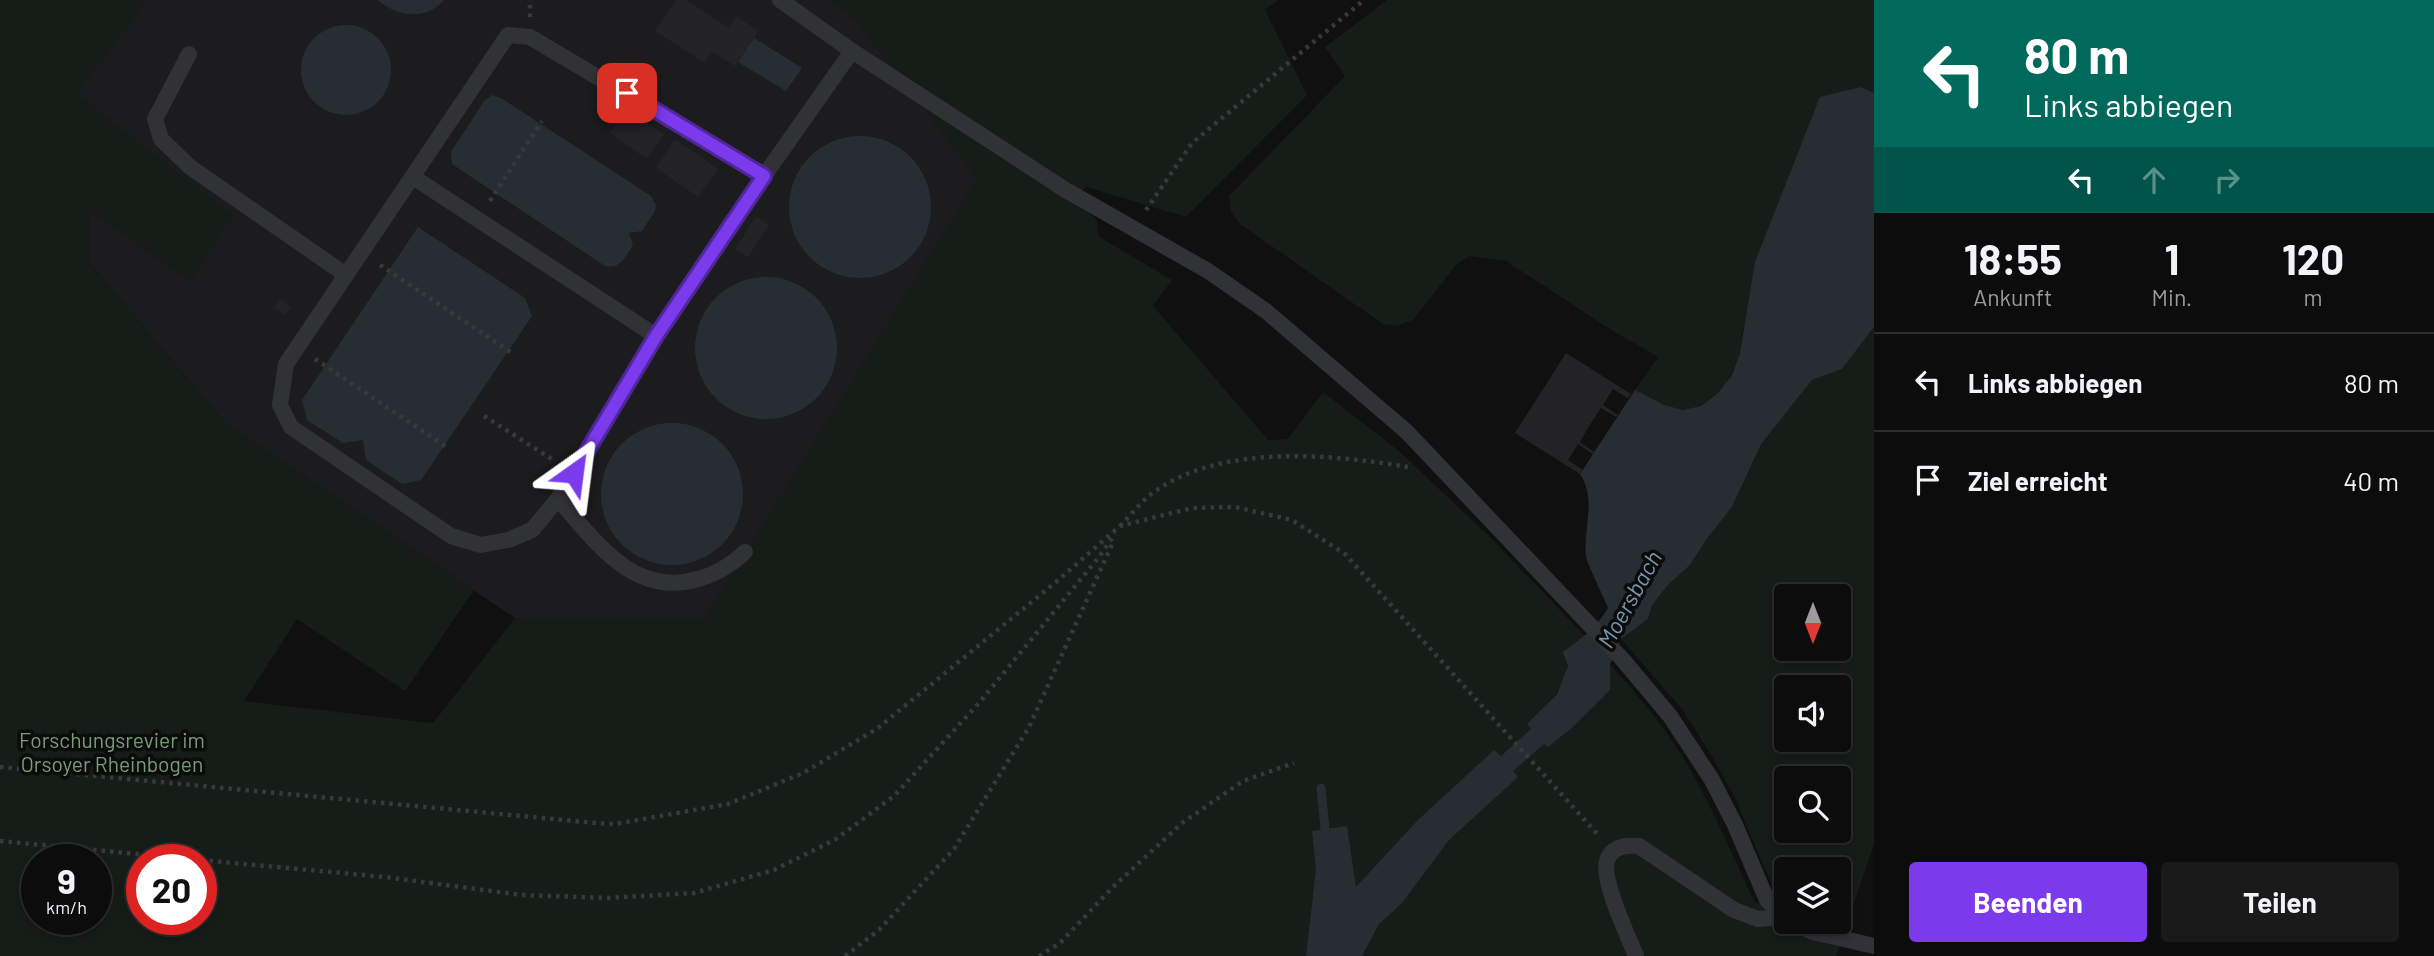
<!DOCTYPE html>
<html lang="de">
<head>
<meta charset="utf-8">
<style>
	:root { --surface:#0c0c0d; --page:#1a1a1b; --text:#f1f3f6; --muted:#9a9b9d; --line:#2c2c2e; --accent:#7c3aed }
	body { margin:0; font-family:Barlow,sans-serif; background:var(--page); color:var(--text); height:100vh; display:flex; flex-direction:column; font-size:26px; white-space:nowrap }
	* { box-sizing:border-box; margin:0 }
	p { font-size:23px; color:var(--muted) }
	.icon { flex:none; width:38px; height:38px; fill:none; stroke:currentColor; stroke-width:2; stroke-linecap:round; stroke-linejoin:round }
	.map { position:relative; flex:1; overflow:hidden }
	.sheet { display:flex; flex-direction:column; background:var(--surface); width:560px }
	.sheet>* { flex:none }
	.top-card { background:#00695c; color:#fff; overflow:hidden }
	.needle { width:46px; rotate:180deg }
	.fabs { position:absolute; left:1774px; top:584px; display:grid; gap:14px }
	.fabs a { display:grid; place-items:center; width:77px; height:77px; border-radius:7px; background:var(--surface); box-shadow:0 4px 10px #0003,0 0 0 2px var(--line); font-size:35px }
	.speed { position:absolute; left:21px; top:844px; display:flex; gap:14px; font-size:35px; font-weight:700; text-align:center }
	.speed>* { display:grid; place-content:center; width:91px; height:91px; border-radius:50%; background:var(--surface); box-shadow:0 4px 10px #0003,0 0 0 2px var(--line); line-height:1 }
	.speed small { font-size:18px; font-weight:400 }
	.speed .limit { border:10px solid #d22; background:#fff; color:#111 }
	.pin { position:absolute; display:grid; place-items:center; width:60px; height:60px; color:#fff; margin:-30px; border-radius:14px; box-shadow:0 4px 10px #0006 }
	.me { position:absolute; width:77px; margin:-38px; rotate:31deg; stroke-linejoin:round; filter:drop-shadow(0 0 5px #0008) }
	.turn { display:flex; align-items:center; gap:24px; height:147px; padding:0 35px; font-size:32px }
	.turn .icon { width:91px; height:91px; stroke-width:2.5 }
	.turn b { display:block; font-size:49px; line-height:60px }
	.lanes { display:flex; align-items:center; height:66px; padding:0 35px; background:#0003; justify-content:center; gap:35px; direction:ltr }
	.lanes .off { opacity:.35 }
	.eta { display:flex; justify-content:space-evenly; align-items:center; height:119px; text-align:center }
	.eta b { font-size:42px; font-weight:700; line-height:49px }
	.button { display:flex; gap:14px; margin-top:auto; padding:14px 35px }
	.button a { flex:1; height:80px; border-radius:7px; background:var(--accent); color:#fff; font-size:28px; font-weight:700; line-height:80px; text-align:center }
	.button a+a { background:var(--page); color:var(--text) }
	ul { padding:0; list-style:none }
	li { display:flex; align-items:center; gap:21px; height:98px; padding:0 35px; border-top:2px solid var(--line) }
	li div { flex:1 }
	li b { display:block; font-size:26px }
	li em { font-style:normal }
	main { display:flex; flex:1; min-height:0 }
	.map>svg:first-child { display:block }
	.built { fill:#1c1c1e }
	.green { fill:#161c17; fill-rule:evenodd }
	.water { fill:#262e34 }
	.lines { fill:none; stroke-linecap:round; stroke-linejoin:round }
	.stream { stroke:#262e34; stroke-width:9 }
	.building { fill:#232325 }
	.path { stroke:#37393d; stroke-width:4.5; stroke-dasharray:3.5 5; stroke-linecap:butt }
	.service { stroke:#313236; stroke-width:16 }
	.route-casing { stroke:#51269a; stroke-width:18 }
	.route { stroke:#7c3aed; stroke-width:12 }
	.labels { text-anchor:middle; dominant-baseline:central; stroke-width:7; stroke-linejoin:round; paint-order:stroke }
	.park-label { font-size:21px; fill:#779d79; stroke:#0b0b0c }
	.water-label { font-size:23px; font-style:italic; fill:#7795ae; stroke:#0b0b0c }
</style>
</head>
<body>
<main>
<div class="map">
<svg width="1874" height="956" viewBox="0 0 1874 956">
	<rect width="100%" height="100%" fill="#101011"/>
	<polygon class="built" points="126,0 1112,0 705,618 515,618 224,422 0,158 0,155"/>
	<g class="green">
		<path d="M0,0H148L76,94L233,215L190,282L90,211V264L224,422L474,590L405,691L297,619L244,701L433,723L515,618H705L977,179L856,21L829,0H1278L1265,10L1307,95L1186,217L1086,187L1075,200L1097,220L1098,236L1172,280L1153,306L1268,440L1288,439L1323,392L1399,451L1494,541L1585,636L1564,657L1567,661C1569,686 1544,707 1528,724L1548,747L1573,727L1609,690L1610,664C1641,699 1671,734 1694,776C1717,817 1734,860 1755,902L1787,912V922H1839V870H1787V906L1776,895L1735,798L1713,758L1682,709L1621,639L1648,619L1652,605L1668,585L1690,565L1706,540L1732,507L1760,444L1812,380L1842,369L1874,327V844L1836,956H0ZM1787,597H1839V649H1787ZM1787,688H1839V740H1787ZM1787,779H1839V831H1787ZM37,859H96V919H37ZM142,859H201V919H142Z"/>
		<path d="M1387,0H1874V93L1861,87L1743,329C1742,337 1742,347 1739,355C1732,380 1709,413 1679,409C1663,407 1649,397 1635,390L1658,357L1605,326L1506,261L1469,256L1456,265L1413,320L1396,326L1383,324L1240,224L1231,212L1229,196L1345,76L1325,47Z"/>
	</g>
	<g class="water">
		<path d="M378,0H444C426,21 397,17 378,0Z"/>
		<circle cx="346" cy="70" r="45"/>
		<polygon points="754,38 802,68 786,91 738,62"/>
		<path d="M1861,87L1874,93V327L1842,369L1812,380L1761,444L1732,507L1706,540L1690,565L1668,585L1652,605L1648,619L1621,639L1610,664V690L1573,727L1548,747L1544,744L1513,771L1518,777L1449,840L1402,903L1379,924L1362,956H1306L1316,869L1312,831L1347,826L1356,887L1418,820L1494,750L1501,756L1531,729L1527,724L1557,694L1568,666L1563,653L1564,651C1581,639 1597,627 1608,608C1603,595 1588,566 1586,556C1583,528 1597,500 1580,474L1635,390L1664,405L1683,410L1701,406L1717,394L1732,375L1740,353L1755,262L1820,97Z"/>
		<path d="M492,95L501,98L651,196L656,205L655,211L642,231L629,233L633,245C625,257 620,270 605,266L452,164L451,152L484,101Z"/>
		<circle cx="860" cy="207" r="71"/>
		<polygon points="418,227 525,298 532,316 421,480 402,484 366,460 363,440 343,443 307,420 302,400"/>
		<circle cx="766" cy="348" r="71"/>
		<circle cx="672" cy="494" r="71"/>
	</g>
	<g class="lines">
		<polyline class="stream" points="1321,788 1326,839"/>
	</g>
	<g class="building">
		<polygon points="676,0 686,0 729,28 736,16 759,31 735,66 712,52 705,63 655,31"/>
		<polygon points="626,108 664,134 647,159 610,133"/>
		<polygon points="675,139 718,169 698,197 656,168"/>
		<polygon points="756,216 769,225 748,257 735,249"/>
		<polygon points="280,299 291,307 285,315 274,308"/>
		<polygon points="1566,353 1631,394 1628,398 1613,389 1603,405 1618,415 1616,417 1601,408 1589,426 1580,442 1594,452 1593,454 1578,444 1568,460 1583,470 1580,474 1515,433"/>
	</g>
	<g class="lines">
		<g class="path">
			<polyline points="530,17 530,0"/>
			<polyline points="490,201 542,121"/>
			<polyline points="1146,210 1192,143 1364,0"/>
			<polyline points="380,265 512,353"/>
			<polyline points="315,359 448,448"/>
			<polyline points="484,416 555,461"/>
			<path d="M1120,526C1130,516 1139,504 1150,495C1217,443 1330,454 1408,467"/>
			<polyline points="0,767 596,823 615,824 728,804 803,773 878,728 1056,582 1120,526 1192,508 1235,507 1292,520 1345,554 1600,837"/>
			<polyline points="0,841 190,859"/>
			<polyline points="201,860 385,877 522,895 608,898 694,893 774,870 836,839 894,796 979,703 1099,557 1115,534"/>
			<polyline points="845,956 879,930 954,849 1029,727 1114,540"/>
			<polyline points="1039,956 1060,943 1113,887 1182,823 1243,781 1294,763"/>
		</g>
		<g class="service">
			<polyline points="780,0 852,51 1064,189 1208,271 1266,311 1407,432 1623,660 1670,716 1712,780 1735,825 1767,900 1787,920"/>
			<polyline points="189,54 155,119 161,139 190,167 346,275"/>
			<polyline points="764,176 530,37 508,35 286,364 280,405 291,427 451,536 481,545 508,540 532,530 558,499 656,336 764,176 852,51"/>
			<polyline points="413,177 656,336"/>
			<path d="M558,499C596,542 634,598 698,579C717,574 731,565 745,552"/>
			<polyline points="1790,922 1813,932 1874,946"/>
			<path d="M1636,956C1628,936 1601,880 1607,861C1611,846 1627,845 1639,846L1734,910L1758,919L1782,917"/>
		</g>
	</g>
	<g class="lines">
		<defs>
			<polyline id="route" points="574,473 656,336 764,176 627,93"/>
		</defs>
		<use href="#route" class="route-casing"/>
		<use href="#route" class="route"/>
	</g>
	<g class="labels">
		<g class="park-label">
			<text x="112" y="739">Forschungsrevier im<tspan x="112" dy="24">Orsoyer Rheinbogen</tspan></text>
		</g>
		<g class="water-label">
			<text transform="translate(1629 599) rotate(-61)">Moersbach</text>
		</g>
	</g>
</svg>
<div class="fabs">
<a><svg class="needle" viewBox="-14 -14 28 28"><path d="M0-13l5 13h-10z" fill="#e53935"/><path d="M0 13l5-13h-10z" fill="#9a9b9d"/></svg></a>
<a><svg class="icon" aria-label="sound" viewBox="0 0 24 24"><path d="M4 9h4l5-4v14l-5-4H4zM17 9q2 3 0 6"/></svg></a>
<a><svg class="icon" aria-label="search" viewBox="0 0 24 24"><circle cx="10" cy="10" r="6"/><path d="M15 15l6 6"/></svg></a>
<a><svg class="icon" aria-label="layers" viewBox="0 0 24 24"><path d="M12 4l9 5-9 5-9-5zM3 14l9 5 9-5"/></svg></a>
</div>
<div class="speed"><div>9<small>km/h</small></div><div class="limit">20</div></div>
<div class="pin" style="left:627px;top:93px;background:#d93025"><svg class="icon" aria-label="arrive" viewBox="0 0 24 24"><path d="M6 21V4h12l-3 4 3 4H6"/></svg></div>
<svg class="me" style="left:574px;top:473px" viewBox="-20 -20 40 40"><path d="M0-17L14 15 0 8-14 15z" fill="#7c3aed" stroke="#fff" stroke-width="4"/></svg>
</div>
<section class="sheet">
<div class="top-card">
<div class="turn"><svg class="icon" aria-label="left" viewBox="0 0 24 24"><path d="M17 20v-9H6M10 6l-5 5 5 5"/></svg><div><b>80 m</b>Links abbiegen</div></div>
<div class="lanes"><svg class="icon" aria-label="left" viewBox="0 0 24 24"><path d="M17 20v-9H6M10 6l-5 5 5 5"/></svg><svg class="icon off" aria-label="ahead" viewBox="0 0 24 24"><path d="M12 20V5M6 11l6-6 6 6"/></svg><svg class="icon off" aria-label="right" viewBox="0 0 24 24"><path d="M7 20v-9h11M14 6l5 5-5 5"/></svg></div>
</div>
<div class="eta">
<div><b>18:55</b><p>Ankunft</p></div>
<div><b>1</b><p>Min.</p></div>
<div><b>120</b><p>m</p></div>
</div>
<ul>
<li><svg class="icon" aria-label="left" viewBox="0 0 24 24"><path d="M17 20v-9H6M10 6l-5 5 5 5"/></svg><div><b>Links abbiegen</b></div><em>80 m</em></li>
<li><svg class="icon" aria-label="arrive" viewBox="0 0 24 24"><path d="M6 21V4h12l-3 4 3 4H6"/></svg><div><b>Ziel erreicht</b></div><em>40 m</em></li>
</ul>
<div class="button"><a>Beenden</a><a>Teilen</a></div>
</section>
</main>
</body>
</html>
